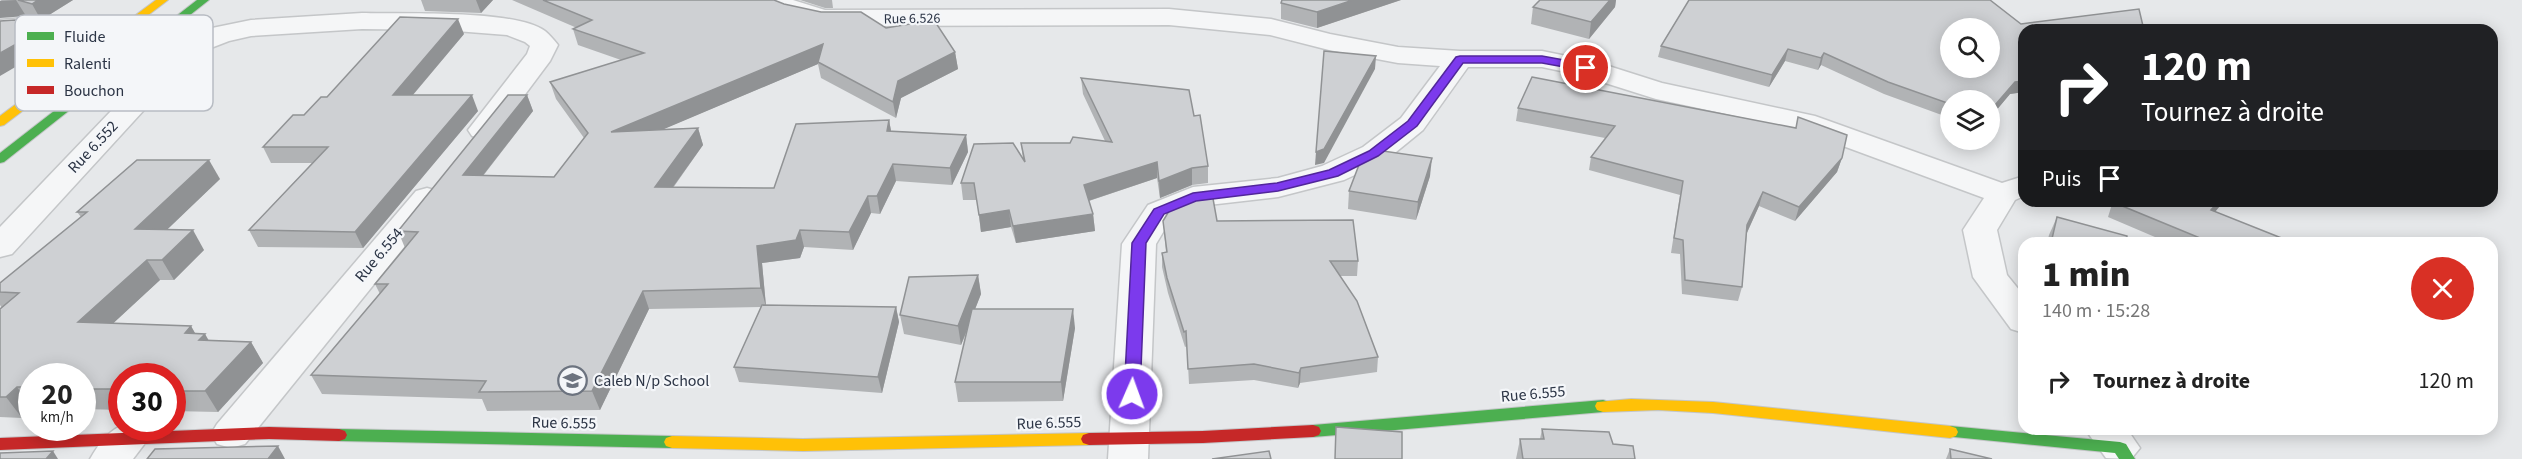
<!DOCTYPE html>
<html lang="fr">
<head>
<meta charset="utf-8">
<style>
	:root { --surface:#fff; --page:#f6f6f6; --text:#222; --muted:#767676 }
	body { margin:0; font-family:"Source Sans 3",sans-serif; background:var(--page); color:var(--text); height:100vh; display:flex; flex-direction:column; font-size:22px; white-space:nowrap }
	* { box-sizing:border-box; margin:0 }
	p { font-size:20px; color:var(--muted) }
	.icon { flex:none; width:33px; height:33px; fill:none; stroke:currentColor; stroke-width:2; stroke-linecap:round; stroke-linejoin:round }
	.map { position:relative; flex:1; overflow:hidden }
	.sheet { position:absolute; left:2018px; top:237px; width:480px; height:198px; display:flex; flex-direction:column; background:var(--surface); border-radius:18px; box-shadow:0 3px 15px #0003 }
	.sheet>* { flex:none }
	.banner { position:absolute; left:2018px; top:24px; width:480px; height:183px; border-radius:18px; box-shadow:0 3px 15px #0003; background:#202124; color:#fff; overflow:hidden }
	.tools { position:absolute; left:1940px; top:18px; display:grid; gap:12px }
	.tools a { display:grid; place-items:center; width:60px; height:60px; border-radius:50%; background:var(--surface); box-shadow:0 3px 15px #0003; font-size:30px }
	.speed { position:absolute; left:18px; top:363px; display:flex; gap:12px; font-size:30px; font-weight:700; text-align:center }
	.speed>* { display:grid; place-content:center; width:78px; height:78px; border-radius:50%; background:var(--surface); box-shadow:0 3px 15px #0003; line-height:1 }
	.speed small { font-size:15px; font-weight:400 }
	.speed .limit { border:9px solid #d22; background:#fff; color:#111 }
	.pin { position:absolute; display:grid; place-items:center; width:51px; height:51px; color:#fff; margin:-26px; border:3px solid #fff; border-radius:50%; box-shadow:0 2px 6px #0007 }
	.me { position:absolute; width:66px; margin:-33px; rotate:2deg; stroke-linejoin:round; filter:drop-shadow(0 0 4px #0008) }
	.turn { display:flex; align-items:center; gap:21px; height:126px; padding:0 24px; font-size:27px }
	.turn .icon { width:78px; height:78px; stroke-width:2.5 }
	.turn b { display:block; font-size:42px; line-height:51px }
	.then { display:flex; align-items:center; height:57px; padding:0 24px; background:#0003; gap:12px; font-size:22px }
	.round { display:grid; place-items:center; flex:none; width:63px; height:63px; border-radius:32px; background:var(--page) }
	.headline { display:flex; align-items:center; justify-content:space-between; height:102px; padding:0 24px }
	h1 { font-size:36px; font-weight:800; line-height:45px }
	ul { padding:0; list-style:none }
	li { display:flex; align-items:center; gap:18px; height:84px; padding:0 24px }
	li div { flex:1 }
	li b { display:block; font-size:22px }
	li em { font-style:normal }
	.map>svg:first-child { display:block }
	.lines { fill:none; stroke-linecap:round; stroke-linejoin:round }
	.street-casing { stroke:#c4c6c8; stroke-width:3 }
	.fast-casing { stroke:#c4c6c8; stroke-width:2 }
	.slow-casing { stroke:#c4c6c8; stroke-width:2 }
	.jam-casing { stroke:#c4c6c8; stroke-width:2 }
	.street { fill:#f5f6f7; fill-rule:evenodd }
	.fast { fill:#4caf50; fill-rule:evenodd }
	.slow { fill:#ffc107; fill-rule:evenodd }
	.jam { fill:#c62828; fill-rule:evenodd }
	.wall { fill:#b1b3b5; fill-rule:evenodd }
	.shaded-wall { fill:#909294 }
	.building { fill:#ced0d3; stroke:#909294; stroke-width:1.5; fill-rule:evenodd }
	.route { fill:#7c3aed; stroke:#51269a; stroke-width:1.5 }
	.labels { text-anchor:middle; dominant-baseline:central; stroke-width:4.5; stroke-linejoin:round; paint-order:stroke }
	.far-street-label { font-size:14px; fill:#2b3445; stroke:#f4f6f9 }
	.street-label { font-size:16px; fill:#2b3445; stroke:#f4f6f9 }
	.poi-label { font-size:16px; fill:#2b3445; stroke:#f4f6f9; text-anchor:start }
	.key { fill:#f4f6f9; stroke:#b8bcc3; stroke-width:1.5 }
	.key-label { font-size:16px; fill:#2b3445 }
</style>
</head>
<body>
<div class="map">
<svg width="2522" height="459" viewBox="0 0 2522 459">
	<rect width="100%" height="100%" fill="#e6e8ea"/>
	<g class="lines">
		<defs>
			<g id="street">
				<path d="M757,0H793L825,10L1169,9L1271,19L1330,34L1398,47L1460,51H1542L1596,62L1662,83L1815,116L2002,183L2024,176V196L2015,200L1997,230L2007,275L2024,296V333L2011,329L1973,277L1963,230L1984,198L1797,129L1656,99L1580,75L1542,67H1468L1423,130L1385,161L1344,180L1278,197L1200,206L1171,219L1156,244L1148,459H1108L1122,244L1148,205L1193,187L1278,178L1322,166L1363,147L1401,118L1440,66L1398,63L1329,50L1270,35L1169,25L825,26C807,22 768,16 757,0Z"/>
				<path d="M362,13C402,14 515,9 545,31C550,35 554,40 558,45L550,61L494,136L483,139L472,136L468,130L527,54L530,46L525,42L507,35L443,30L362,29L251,36L229,41L172,63L173,69L155,98L12,254L0,257V227L134,87L145,69V65L88,54L25,34L0,36V20L26,18L102,41L156,50L212,28L251,20Z"/>
				<polygon points="427,188 438,191 443,198 438,205 245,444 231,448 217,444 211,434 217,424 416,191"/>
				<path d="M122,426L143,428L149,438L133,459H90C97,447 108,430 122,426Z"/>
				<polygon points="2085,429 2127,429 2140,448 2131,459 2106,458"/>
			</g>
			<g id="fast">
				<polygon points="197,0 209,0 4,162 0,163 0,153"/>
				<polygon points="1603,400 1609,402 1611,406 1609,410 1603,412 1349,434 1313,437 1307,435 1305,431 1307,427 1313,425"/>
				<polygon points="1950,426 2120,442 2126,444 2135,459 2119,459 2115,453 1944,436 1942,432 1944,428"/>
				<polygon points="339,429 672,436 678,438 680,442 678,446 672,448 339,441 333,439 331,435 333,431"/>
			</g>
			<g id="slow">
				<polygon points="156,0 168,0 4,125 0,126 0,116"/>
				<polygon points="1631,399 1713,402 1950,426 1956,428 1958,432 1956,436 1950,438 1713,413 1658,410 1603,412 1597,410 1595,406 1597,402"/>
				<polygon points="1089,433 1095,435 1097,439 1095,443 1089,445 803,451 672,448 666,446 664,442 666,438 672,436 803,439"/>
			</g>
			<g id="jam">
				<polygon points="1313,425 1319,427 1321,431 1319,435 1313,437 1203,443 1089,445 1083,443 1081,439 1083,435 1089,433 1203,431"/>
				<polygon points="269,427 339,429 345,431 347,435 345,439 339,441 269,439 0,450 0,438"/>
			</g>
		</defs>
		<use href="#street" class="street-casing"/>
		<use href="#fast" class="fast-casing"/>
		<use href="#slow" class="slow-casing"/>
		<use href="#jam" class="jam-casing"/>
		<use href="#street" class="street"/>
		<use href="#fast" class="fast"/>
		<use href="#slow" class="slow"/>
		<use href="#jam" class="jam"/>
	</g>
	<g class="wall">
		<polygon points="0,0 73,0 41,20 26,16"/>
		<polygon points="421,0 493,0 481,13 425,11"/>
		<polygon points="512,0 774,0 784,4 886,28 955,52 958,69 901,98 896,118 821,78 818,64 663,129 698,128 703,145 673,188 774,188 889,120 891,131 966,135 968,152 952,185 896,181 880,214 871,213 853,250 804,247 800,258 762,263 766,305 896,307 899,322 882,393 739,382 734,367 761,307 649,309 600,410 487,411 482,399 322,394 311,375 380,294 375,284 405,248 398,231 527,95 533,111 483,176 554,177 584,138 556,99 550,82 621,60 578,45 573,29 577,28"/>
		<polygon points="800,0 832,0 833,8 825,8"/>
		<polygon points="1282,0 1401,0 1317,28 1281,19 1281,3"/>
		<polygon points="1540,0 1616,0 1615,7 1589,39 1531,24 1533,7"/>
		<path d="M1689,0H1990L2021,24L2139,9L2143,26L2141,30H2024V92L2010,94L1989,119V100H1950V118L1884,94L1821,65L1818,70L1785,61L1769,87L1658,57L1661,46ZM1950,28H1989V68H1950Z"/>
		<polygon points="464,34 413,95 478,111 363,248 258,247 249,230 312,163 271,163 263,147 327,97"/>
		<polygon points="1081,78 1194,116 1208,166 1208,183 1192,185 1160,198 1157,178 1089,201 1093,214 1095,231 1016,243 1011,227 981,232 977,200 963,200 961,183 1023,159 1021,143 1070,143 1105,141 1083,94"/>
		<polygon points="1518,108 1842,158 1837,172 1795,221 1759,206 1747,233 1742,287 1738,301 1682,294 1680,254 1671,253 1680,195 1589,170 1591,157 1605,138 1516,121"/>
		<polygon points="1430,176 1416,220 1348,209 1349,191"/>
		<polygon points="220,179 167,229 204,250 174,280 160,280 113,323 191,326 195,334 205,334 208,340 251,342 263,363 218,412 172,411 172,376 122,376 122,410 82,409 82,376 32,376 32,408 22,418 0,417 0,309 2,308 0,305 0,283 81,217 77,212"/>
		<polygon points="2113,201 2224,201 2215,212 2294,243 2169,243 2108,217"/>
		<polygon points="2057,217 2126,243 2047,243 2049,235"/>
		<polygon points="1163,221 1217,221 1358,261 1357,276 1340,276 1378,357 1377,372 1300,383 1298,388 1254,380 1189,384 1187,346 1185,347 1168,293 1162,267 1162,253 1166,252"/>
		<polygon points="978,275 981,294 975,309 1075,328 1063,401 958,402 955,382 968,329 961,345 904,334 900,315"/>
		<polygon points="1542,429 1613,444 1635,459 1516,459 1520,439 1540,439"/>
		<polygon points="1950,449 1992,459 1946,459"/>
	</g>
	<g class="shaded-wall">
		<polygon points="16,0 26,16 0,18 0,1"/>
		<polygon points="38,0 73,0 41,20 32,4"/>
		<polygon points="476,0 493,0 481,13"/>
		<polygon points="1353,0 1401,0 1317,28 1317,12"/>
		<polygon points="1610,0 1616,0 1615,7 1589,39 1591,22"/>
		<polygon points="458,19 464,34 400,110 393,95"/>
		<polygon points="2143,26 2141,30 2130,30"/>
		<polygon points="43,29 53,45 0,76 0,53"/>
		<polygon points="823,44 818,62 818,64 617,149 611,132"/>
		<polygon points="1788,49 1785,61 1769,87 1772,75"/>
		<polygon points="955,52 958,69 901,98 896,118 893,102 898,81"/>
		<polygon points="1824,53 1821,65 1818,70 1821,58"/>
		<polygon points="1376,56 1375,69 1324,163 1315,165 1316,152"/>
		<polygon points="2024,81 2024,92 2010,94 1989,119 1989,112 2015,82"/>
		<polygon points="472,95 478,111 363,248 355,232"/>
		<polygon points="527,95 533,111 470,192 463,175"/>
		<polygon points="889,120 892,136 887,131"/>
		<polygon points="698,128 703,145 660,205 655,187"/>
		<polygon points="966,135 968,152 952,185 950,168"/>
		<polygon points="1432,158 1430,176 1416,220 1418,202"/>
		<polygon points="1842,158 1837,172 1795,221 1799,207"/>
		<polygon points="209,160 220,179 147,249 135,229"/>
		<polygon points="1157,162 1157,178 1085,202 1084,185"/>
		<polygon points="893,164 896,181 880,214 877,196"/>
		<polygon points="1192,168 1192,185 1160,198 1159,181"/>
		<polygon points="1763,192 1759,206 1744,239 1747,225"/>
		<polygon points="868,196 871,213 853,250 849,232"/>
		<polygon points="2219,201 2224,201 2204,225 2211,210"/>
		<polygon points="1009,210 1011,227 981,232 979,215"/>
		<polygon points="1093,214 1095,231 1016,243 1013,226"/>
		<polygon points="193,230 204,250 174,280 162,260"/>
		<polygon points="800,230 804,247 800,258 762,263 766,307 761,288 757,246"/>
		<polygon points="147,260 160,280 92,343 78,322"/>
		<polygon points="978,275 981,294 961,345 958,326"/>
		<polygon points="643,291 649,309 600,410 592,391"/>
		<polygon points="896,307 899,322 882,393 878,377"/>
		<polygon points="1073,309 1075,328 1063,401 1061,382"/>
		<polygon points="191,326 203,347 185,333"/>
		<polygon points="205,334 217,355 199,340"/>
		<polygon points="251,342 263,363 218,412 205,391"/>
		<polygon points="1301,368 1300,383 1298,388 1299,373"/>
		<polygon points="17,387 32,408 22,418 6,397"/>
		<polygon points="278,446 285,459 268,459"/>
		<polygon points="53,451 58,459 46,459"/>
	</g>
	<g class="building">
		<polygon points="18,0 38,0 32,4"/>
		<polygon points="543,0 774,0 784,4 821,12 861,12 886,28 934,20 955,52 898,81 893,102 818,62 823,44 611,132 698,128 655,187 774,188 796,124 889,120 887,131 966,135 950,168 893,164 877,196 868,196 849,232 800,230 796,240 757,246 761,288 643,291 592,391 479,392 486,381 311,375 388,284 375,284 418,232 398,231 508,95 527,95 463,175 554,177 588,133 550,82 644,53 573,29 592,20"/>
		<polygon points="1282,0 1353,0 1317,12 1281,3"/>
		<polygon points="1540,0 1610,0 1591,22 1533,7"/>
		<path d="M1689,0H1990L2021,24L2139,9L2143,26L2130,30H2024V81L2015,82L1989,112V100H1950V104L1888,82L1824,53L1821,58L1788,49L1772,75L1661,46ZM1950,28H1989V68H1950Z"/>
		<polygon points="400,17 458,19 393,95 472,95 355,232 249,230 328,147 263,147 293,115 304,115 321,97 327,97"/>
		<polygon points="15,20 43,29 0,53 0,21"/>
		<polygon points="1324,51 1376,56 1324,149 1316,152"/>
		<polygon points="1532,77 1796,128 1798,117 1847,135 1842,158 1799,207 1763,192 1747,225 1742,287 1685,280 1683,240 1674,238 1683,181 1591,157 1615,126 1518,108"/>
		<polygon points="1081,78 1189,90 1194,116 1200,115 1208,166 1192,168 1159,181 1157,162 1084,185 1093,214 1013,226 1009,210 979,215 974,183 961,183 974,144 1013,143 1025,162 1021,143 1070,143 1073,137 1112,142"/>
		<polygon points="1376,150 1432,158 1418,202 1349,191 1362,157"/>
		<polygon points="137,160 209,160 135,229 193,230 162,260 147,260 78,322 191,326 185,333 205,334 199,340 251,342 205,391 172,391 172,376 122,376 122,389 82,389 82,376 32,376 32,387 17,387 6,397 0,397 0,309 19,293 0,292 0,283 87,212 77,212"/>
		<polygon points="1212,193 1217,221 1353,220 1358,261 1330,261 1357,301 1378,357 1301,368 1299,373 1254,364 1188,369 1186,331 1184,332 1167,278 1162,253 1167,252 1163,221 1172,206 1200,194"/>
		<polygon points="2116,201 2219,201 2211,210 2294,243 2212,243 2115,203"/>
		<polygon points="2057,217 2127,236 2126,243 2051,243"/>
		<polygon points="978,275 958,326 900,315 909,277"/>
		<polygon points="762,305 896,307 878,377 734,367"/>
		<polygon points="972,309 1073,309 1061,382 955,382"/>
		<polygon points="1336,427 1402,432 1402,459 1335,459"/>
		<polygon points="1542,429 1609,432 1613,444 1633,446 1635,459 1523,459 1520,439 1544,439"/>
		<polygon points="278,446 268,459 147,459 155,449"/>
		<polygon points="1950,449 1992,459 1951,459"/>
		<polygon points="53,451 46,459 0,459 0,453"/>
		<polygon points="1269,451 1271,459 1212,459"/>
	</g>
	<polygon class="route" points="1460,56 1542,56 1586,64 1592,68 1586,71 1542,63 1463,63 1417,126 1378,156 1338,176 1278,191 1196,201 1164,214 1146,243 1140,394 1138,398 1127,398 1124,394 1132,243 1154,209 1193,193 1277,183 1329,170 1369,151 1408,121 1456,57"/>
	<defs>
		<symbol id="school-ring" viewBox="-11 -11 22 22"><circle r="9.5" fill="#f4f6f9" stroke="#6c737f" stroke-width="1.5"/><path d="M0-5L7-2L0 1L-7-2ZM-4 1L0 2.5L4 1V4Q0 6-4 4Z" fill="#6c737f"/></symbol>
	</defs>
	<g fill-rule="evenodd">
		<use href="#school-ring" x="556" y="364" width="33" height="33"/>
	</g>
	<g class="labels">
		<g class="far-street-label">
			<text transform="translate(912 19) rotate(-1)">Rue 6.526</text>
		</g>
		<g class="street-label">
			<text transform="translate(93 147) rotate(-47)">Rue 6.552</text>
			<text transform="translate(379 255) rotate(-50)">Rue 6.554</text>
			<text transform="translate(1533 394) rotate(-5)">Rue 6.555</text>
			<text transform="translate(564 423) rotate(1)">Rue 6.555</text>
			<text transform="translate(1049 423) rotate(-2)">Rue 6.555</text>
		</g>
		<g class="poi-label">
			<text x="594" y="381">Caleb N/p School</text>
		</g>
	</g>
	<rect x="15" y="15" width="198" height="96" rx="9" class="key"/>
	<rect x="27" y="32" width="27" height="8" fill="#4caf50"/>
	<rect x="27" y="59" width="27" height="8" fill="#ffc107"/>
	<rect x="27" y="86" width="27" height="8" fill="#c62828"/>
	<g class="key-label">
		<text x="64" y="42">Fluide</text>
		<text x="64" y="69">Ralenti</text>
		<text x="64" y="96">Bouchon</text>
	</g>
</svg>
<div class="tools">
<a><svg class="icon" aria-label="search" viewBox="0 0 24 24"><circle cx="10" cy="10" r="6"/><path d="M15 15l6 6"/></svg></a>
<a><svg class="icon" aria-label="layers" viewBox="0 0 24 24"><path d="M12 4l9 5-9 5-9-5zM3 14l9 5 9-5"/></svg></a>
</div>
<div class="speed"><div>20<small>km/h</small></div><div class="limit">30</div></div>
<div class="pin" style="left:1586px;top:68px;background:#d93025"><svg class="icon" aria-label="arrive" viewBox="0 0 24 24"><path d="M6 21V4h12l-3 4 3 4H6"/></svg></div>
<svg class="me" style="left:1132px;top:394px" viewBox="-20 -20 40 40"><circle r="17" fill="#7c3aed" stroke="#fff" stroke-width="3"/><path d="M0-11L8 9 0 5-8 9z" fill="#fff"/></svg>
<div class="banner">
<div class="turn"><svg class="icon" aria-label="right" viewBox="0 0 24 24"><path d="M7 20v-9h11M14 6l5 5-5 5"/></svg><div><b>120 m</b>Tournez à droite</div></div>
<div class="then">Puis<svg class="icon" aria-label="arrive" viewBox="0 0 24 24"><path d="M6 21V4h12l-3 4 3 4H6"/></svg></div>
</div>
<section class="sheet">
<div class="headline"><div><h1>1 min</h1><p>140 m · 15:28</p></div><a class="round" style="background:#d93025;color:#fff"><svg class="icon" aria-label="close" viewBox="0 0 24 24"><path d="M6 6l12 12M18 6L6 18"/></svg></a></div>
<ul>
<li><svg class="icon" aria-label="right" viewBox="0 0 24 24"><path d="M7 20v-9h11M14 6l5 5-5 5"/></svg><div><b>Tournez à droite</b></div><em>120 m</em></li>
</ul>
</section>
</div>
</body>
</html>
